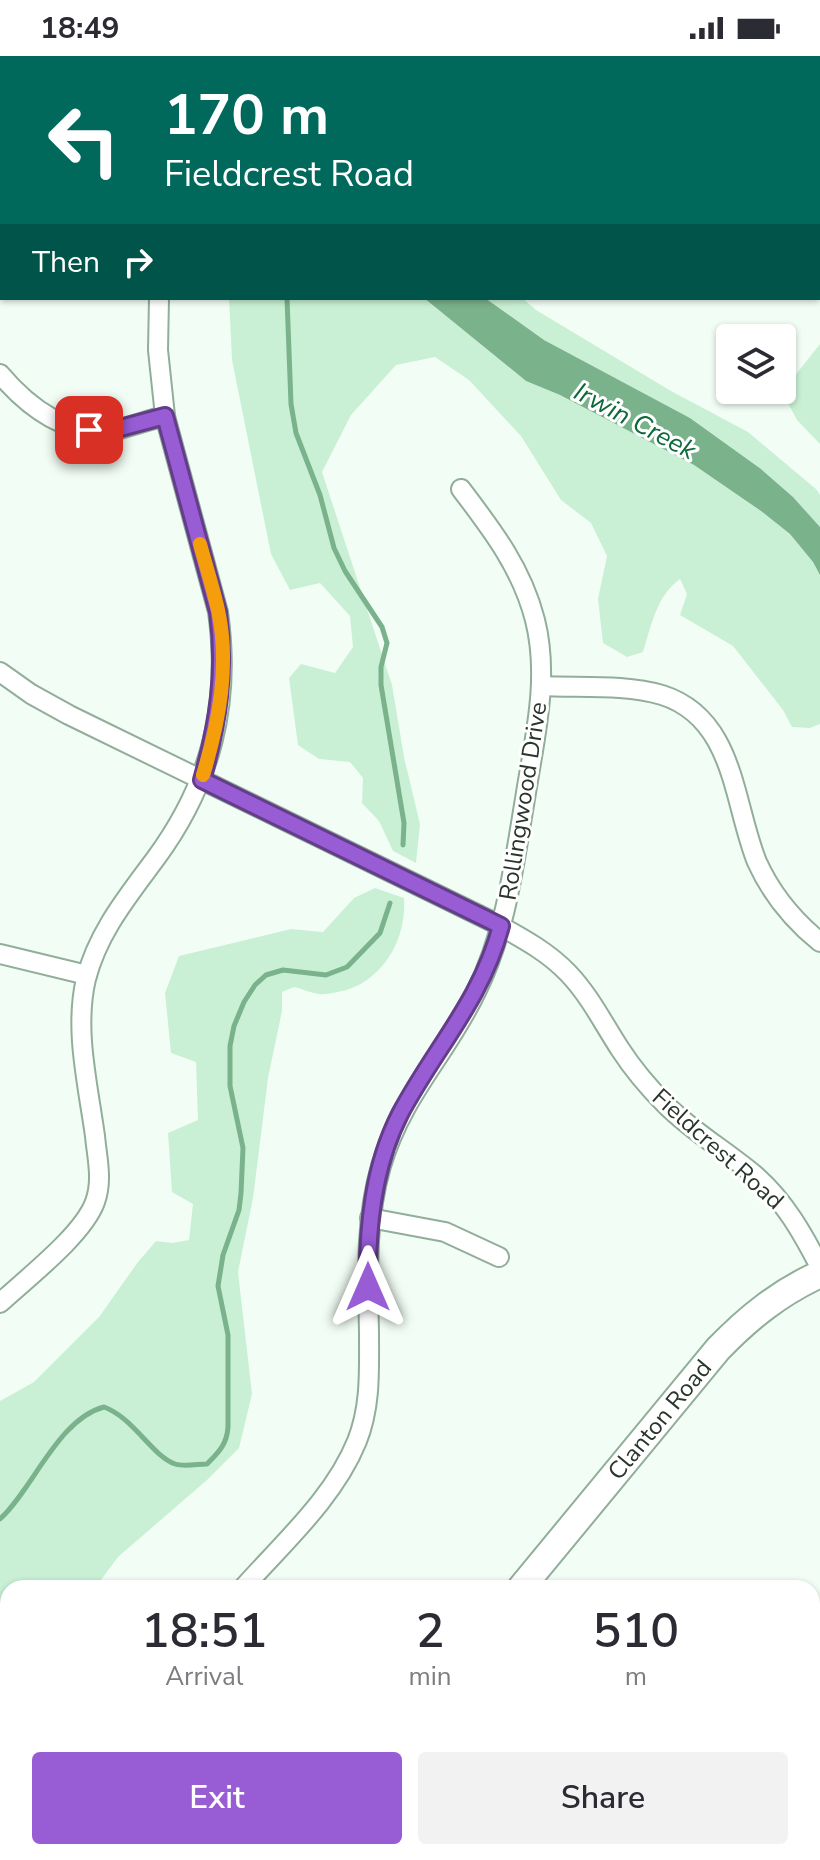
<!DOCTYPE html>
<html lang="en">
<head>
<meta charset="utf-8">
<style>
	:root { --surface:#fff; --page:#f2f2f3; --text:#2b2b33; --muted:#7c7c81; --accent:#985dd5 }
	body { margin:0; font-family:"Nunito Sans",sans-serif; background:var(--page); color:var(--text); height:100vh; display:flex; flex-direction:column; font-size:30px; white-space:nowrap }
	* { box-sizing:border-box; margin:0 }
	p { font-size:26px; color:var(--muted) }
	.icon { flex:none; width:44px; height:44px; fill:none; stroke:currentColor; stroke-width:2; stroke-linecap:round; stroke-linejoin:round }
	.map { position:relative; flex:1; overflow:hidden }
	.side { position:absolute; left:0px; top:1524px; width:820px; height:280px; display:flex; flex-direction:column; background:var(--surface); border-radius:24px 24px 0 0; box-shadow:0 2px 6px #0004 }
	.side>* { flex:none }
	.banner { position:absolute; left:0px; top:0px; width:820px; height:244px; box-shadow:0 2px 6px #0004; background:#00695c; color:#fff; overflow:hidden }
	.fabs { position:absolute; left:716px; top:268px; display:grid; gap:16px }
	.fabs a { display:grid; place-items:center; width:80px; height:80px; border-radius:8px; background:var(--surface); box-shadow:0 2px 6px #0004; font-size:40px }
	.pin { position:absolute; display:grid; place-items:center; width:68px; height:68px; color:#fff; margin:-34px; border-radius:16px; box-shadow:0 4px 12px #0006 }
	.me { position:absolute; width:88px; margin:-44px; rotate:0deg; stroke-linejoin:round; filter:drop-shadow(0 0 6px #0008) }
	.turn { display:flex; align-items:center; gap:28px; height:168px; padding:0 32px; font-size:36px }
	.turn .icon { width:104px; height:104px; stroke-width:2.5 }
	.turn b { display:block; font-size:56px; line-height:68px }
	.then { display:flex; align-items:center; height:76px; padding:0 32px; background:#0003; gap:16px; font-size:30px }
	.eta { display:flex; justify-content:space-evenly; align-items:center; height:136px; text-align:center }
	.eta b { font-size:48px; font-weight:600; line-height:56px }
	.primary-button { display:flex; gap:16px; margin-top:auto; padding:16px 32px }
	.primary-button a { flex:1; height:92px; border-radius:8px; background:var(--accent); color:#fff; font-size:32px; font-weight:600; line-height:92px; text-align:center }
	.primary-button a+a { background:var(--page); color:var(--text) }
	.status { display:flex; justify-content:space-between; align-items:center; height:56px; padding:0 40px; background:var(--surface); direction:ltr }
	.status svg { height:22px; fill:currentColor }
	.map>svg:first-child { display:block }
	.green { fill:#c9f0d4 }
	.water { fill:#7ab28c }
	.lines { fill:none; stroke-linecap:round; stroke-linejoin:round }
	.stream { stroke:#7ab28c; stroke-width:5 }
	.minor-casing { stroke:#91ae9a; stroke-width:22 }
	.secondary-casing { stroke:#91ae9a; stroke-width:30 }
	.minor { stroke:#fff; stroke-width:18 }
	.secondary { stroke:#fff; stroke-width:26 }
	.route-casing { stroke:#633c8a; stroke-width:20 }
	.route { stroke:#985dd5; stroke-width:14 }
	.slow { stroke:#f59e0b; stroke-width:14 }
	.labels { text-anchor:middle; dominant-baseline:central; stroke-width:6; stroke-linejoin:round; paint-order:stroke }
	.street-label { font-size:24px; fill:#2a352d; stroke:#fff }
	.water-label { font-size:26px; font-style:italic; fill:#0b693a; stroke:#fff }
</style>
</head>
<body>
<div class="status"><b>18:49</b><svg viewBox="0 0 49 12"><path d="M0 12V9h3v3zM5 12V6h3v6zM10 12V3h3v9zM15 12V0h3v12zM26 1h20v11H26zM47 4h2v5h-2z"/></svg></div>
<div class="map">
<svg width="820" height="1804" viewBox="0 0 820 1804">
	<rect width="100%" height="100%" fill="#f2fef5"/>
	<g class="green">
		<polygon points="583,0 820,0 820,20 818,20 818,2"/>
		<path d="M229,242H424L526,325L560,339L694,409L761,455L790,478L813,506L820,519V668L810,672L792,671L783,654L733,590L680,559L687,538L680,523C657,539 651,570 643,596L627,601L603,587L598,543L607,500L591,467L561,444L521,380L469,324L435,301L396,309L351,359L322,416L392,629L404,701L420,768L416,807L393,795L379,765L362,747L363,722L350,706L319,703L298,689L289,622L301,608L335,617L353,591L350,560L320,527L290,534L271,498L232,304Z"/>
		<polygon points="485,242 522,242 536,254 671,335 748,376 816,433 820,439 820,471 793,441 761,413 690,362 544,284"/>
		<polygon points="820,288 820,388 797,364 782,336"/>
		<path d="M375,832L404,842C407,885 381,928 338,936C331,937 325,939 319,938C311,937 302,933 294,931L282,936V955L268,1022L253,1142L238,1216L252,1338L239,1392L207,1424L118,1501L95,1532H8V1691L0,1709V1345L34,1326L99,1261L138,1206L156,1185L172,1187L189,1184L193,1148L172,1136L168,1077L198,1064L196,1006L171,997L165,937L179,900L291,873L323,876L354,842Z"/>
	</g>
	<polygon class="water" points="424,242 485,242 544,284 690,362 761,413 793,441 820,471 820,519 813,506 790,478 761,455 694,409 560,339 526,325"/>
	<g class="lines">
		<g class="stream">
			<polyline points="287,242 291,348 296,377 320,439 334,492 345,515 382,571 387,587 381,611 381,629 404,767 403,789"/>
			<path d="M0,1463C33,1433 58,1363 104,1351C134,1362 152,1400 175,1408C184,1411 198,1408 207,1408C219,1396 227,1388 228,1371V1279L218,1230L223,1199L239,1154L241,1137L243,1092L230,1030V990L234,970L244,946L255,929L266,919L283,914L326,919L347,911L380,877L390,847"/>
		</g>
		<defs>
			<g id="minor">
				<polyline points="571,0 572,2"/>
				<polyline points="69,2 71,0"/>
				<polyline points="0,9 2,11"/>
				<polyline points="818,32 820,32"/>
				<polyline points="818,231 820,230"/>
				<path d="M0,318C28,351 69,383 116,374C132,370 149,364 165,360"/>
				<path d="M0,616L31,638L69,659L493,866C520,881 547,895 568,917C590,940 603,967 620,993C633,1013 649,1032 666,1049C694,1077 728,1096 757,1121C785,1146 803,1178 820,1211"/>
				<path d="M541,630C580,632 625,628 662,639C735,662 733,747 757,806C771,837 794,865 820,886"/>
				<polyline points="0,898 87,919"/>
				<polyline points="370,1162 445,1176 499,1201"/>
				<path d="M0,1247C27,1222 83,1179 95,1146C103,1124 97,1102 95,1080C88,1029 74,973 86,923C98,876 128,840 156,802C211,727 231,648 218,556L165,360L158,294L159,242"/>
				<path d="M243,1532C283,1487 334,1442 357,1385C371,1350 369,1314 369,1277C368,1221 365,1165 381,1110C402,1039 446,999 476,936C506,876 514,808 525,743C534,684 550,623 535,564C522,513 493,475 461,433"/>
				<polyline points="812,1583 820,1564"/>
				<polyline points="812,1763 820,1769"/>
				<polyline points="499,1796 510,1804"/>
				<polyline points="0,1801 7,1804"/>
				<polyline points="33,1804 37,1796"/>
				<polyline points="708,1804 714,1796"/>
			</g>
			<g id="secondary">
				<path id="s1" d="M521,1532L718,1293C749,1261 779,1237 820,1218"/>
				<polyline points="342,1804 346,1796"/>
			</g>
		</defs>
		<use href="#minor" class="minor-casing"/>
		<use href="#secondary" class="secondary-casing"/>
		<use href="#minor" class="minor"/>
		<use href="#secondary" class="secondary"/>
	</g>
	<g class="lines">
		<defs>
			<path id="route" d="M89,374H113L165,360L218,556C226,615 218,667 202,724L501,870C481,945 435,992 400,1058C373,1111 367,1172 368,1231"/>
		</defs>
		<use href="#route" class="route-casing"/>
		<use href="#route" class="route"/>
		<path class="slow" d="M200,488C206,510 213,532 218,554C230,609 219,666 203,719"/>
	</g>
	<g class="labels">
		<g class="street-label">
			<text transform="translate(523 745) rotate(-81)">Rollingwood Drive</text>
			<text transform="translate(718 1093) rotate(42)">Fieldcrest Road</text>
			<text stroke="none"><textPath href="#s1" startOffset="218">Clanton Road</textPath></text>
		</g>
		<g class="water-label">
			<text transform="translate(635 365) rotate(28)">Irwin Creek</text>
		</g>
	</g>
</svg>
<div class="fabs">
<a><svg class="icon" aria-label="layers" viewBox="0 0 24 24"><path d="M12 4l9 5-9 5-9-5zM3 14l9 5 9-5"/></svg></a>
</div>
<div class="pin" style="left:89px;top:374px;background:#d93025"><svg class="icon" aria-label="arrive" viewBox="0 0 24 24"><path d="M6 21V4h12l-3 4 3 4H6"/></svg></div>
<svg class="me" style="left:368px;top:1231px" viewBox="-20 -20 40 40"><path d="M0-17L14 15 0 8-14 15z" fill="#985dd5" stroke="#fff" stroke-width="4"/></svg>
<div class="banner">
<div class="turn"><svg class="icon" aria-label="left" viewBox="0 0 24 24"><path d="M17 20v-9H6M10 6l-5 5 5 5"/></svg><div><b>170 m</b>Fieldcrest Road</div></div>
<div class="then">Then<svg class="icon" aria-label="right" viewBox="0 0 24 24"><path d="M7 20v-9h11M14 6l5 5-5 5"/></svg></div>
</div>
<section class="side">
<div class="eta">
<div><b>18:51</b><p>Arrival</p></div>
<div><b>2</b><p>min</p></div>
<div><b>510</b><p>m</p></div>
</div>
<div class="primary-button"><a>Exit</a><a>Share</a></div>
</section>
</div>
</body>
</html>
